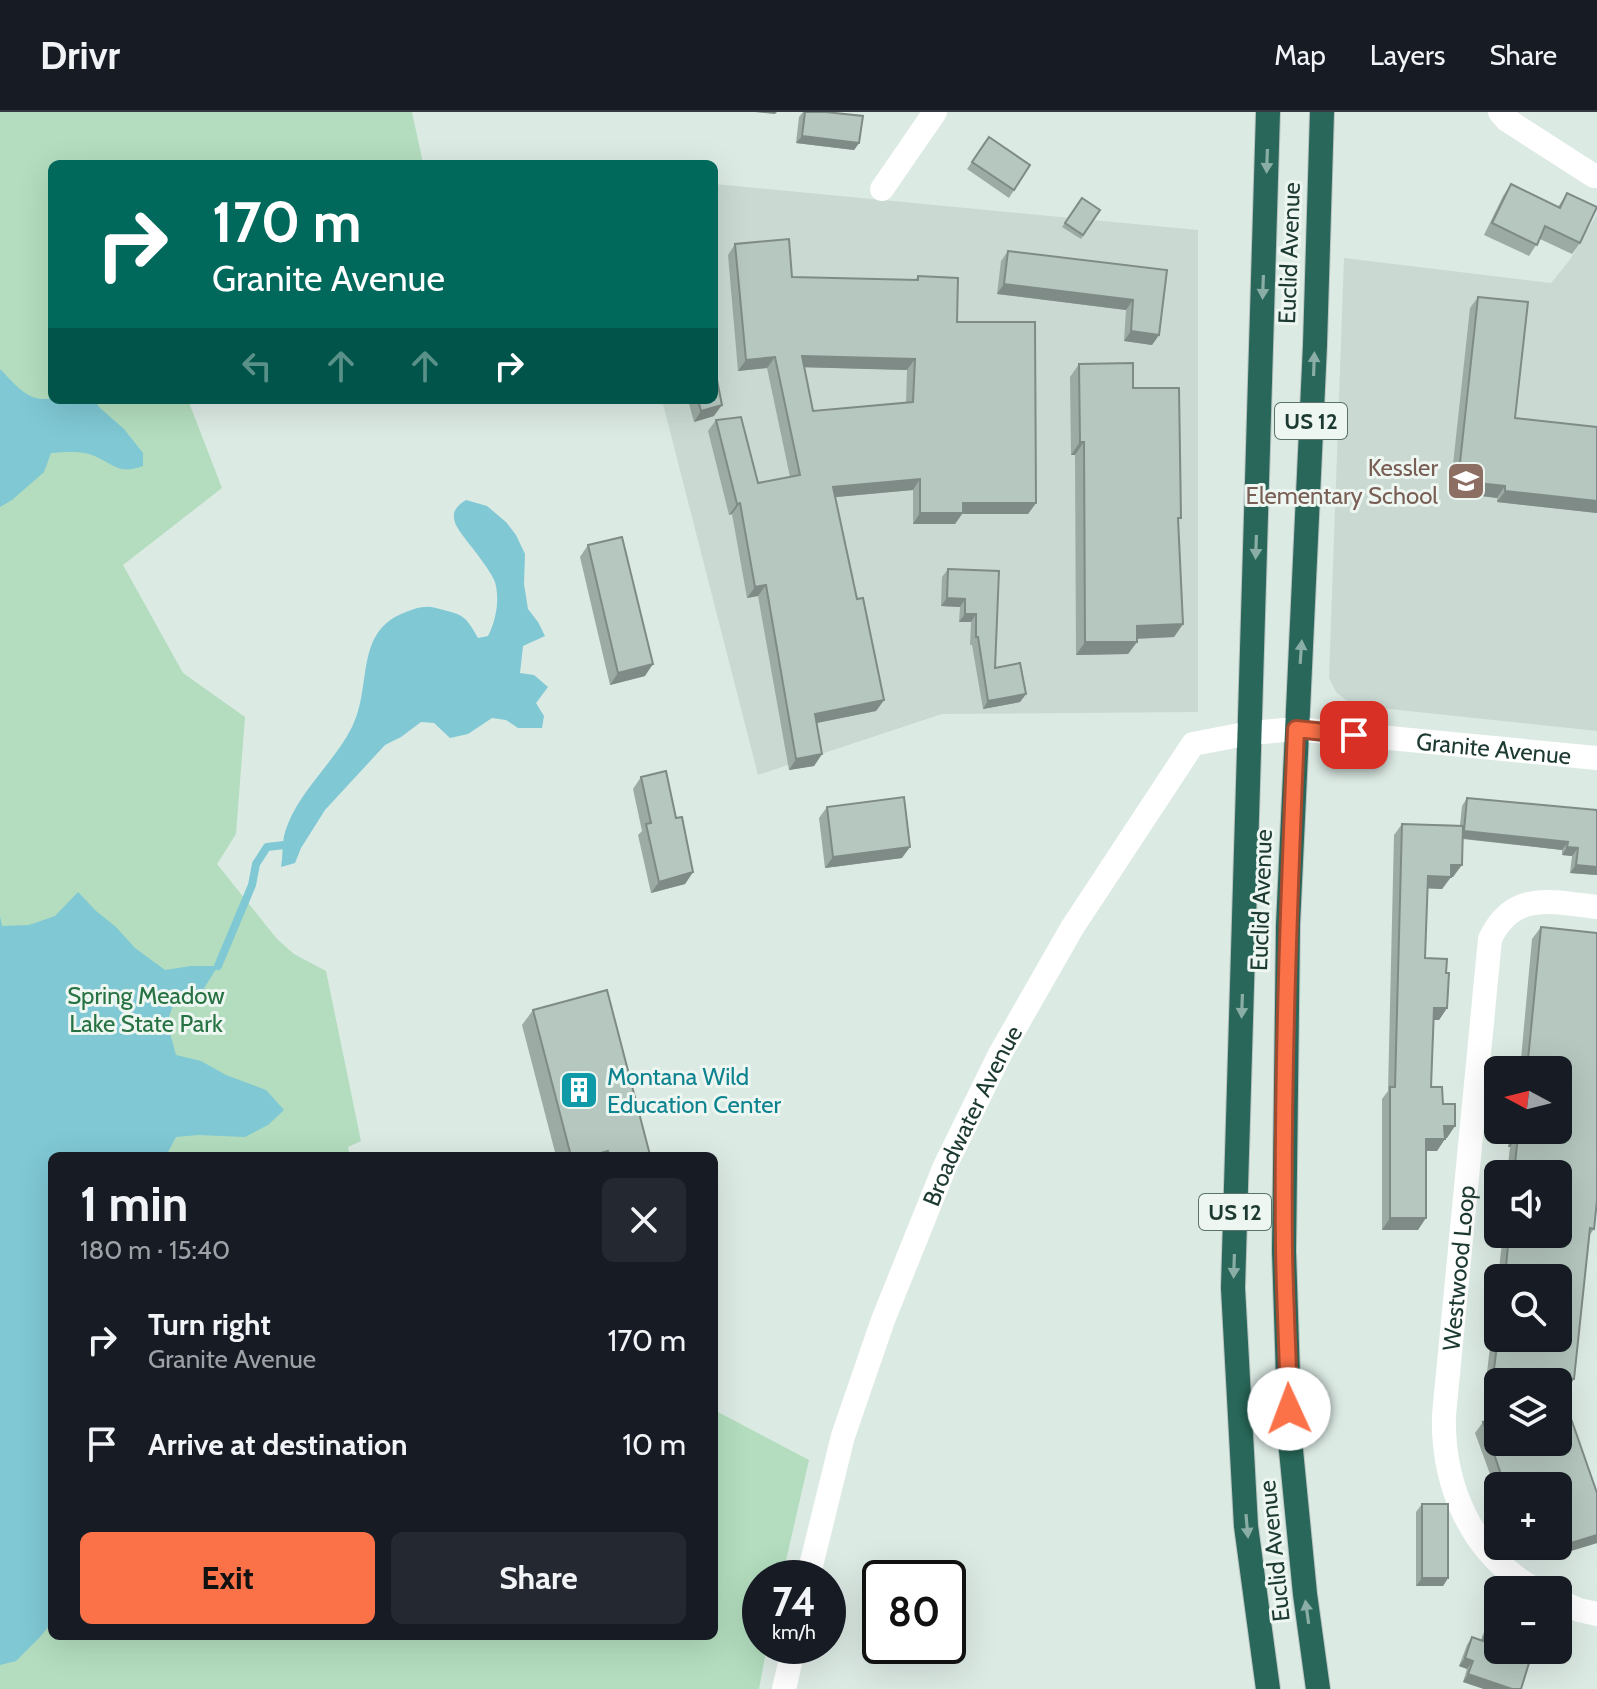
<!DOCTYPE html>
<html lang="en">
<head>
<meta charset="utf-8">
<style>
	:root { --surface:#171b24; --page:#242831; --text:#f1f3f6; --muted:#9ea1a6; --line:#363941; --accent:#fb7249 }
	body { margin:0; font-family:Cabin,sans-serif; background:var(--page); color:var(--text); height:100vh; display:flex; flex-direction:column; font-size:30px; white-space:nowrap }
	* { box-sizing:border-box; margin:0 }
	p { font-size:26px; color:var(--muted) }
	.icon { flex:none; width:44px; height:44px; fill:none; stroke:currentColor; stroke-width:2; stroke-linecap:round; stroke-linejoin:round }
	.map { position:relative; flex:1; overflow:hidden }
	.panel { position:absolute; left:48px; top:1040px; width:670px; height:488px; display:flex; flex-direction:column; background:var(--surface); border-radius:12px; box-shadow:0 8px 32px #0002 }
	.panel>* { flex:none }
	.banner { position:absolute; left:48px; top:48px; width:670px; height:244px; border-radius:12px; box-shadow:0 8px 32px #0002; background:#00695c; color:#fff; overflow:hidden }
	.needle { width:52px; rotate:277deg }
	.fabs { position:absolute; left:1484px; top:944px; display:grid; gap:16px }
	.fabs a { display:grid; place-items:center; width:88px; height:88px; border-radius:12px; background:var(--surface); box-shadow:0 8px 32px #0002; font-size:40px }
	.speed { position:absolute; left:742px; top:1448px; display:flex; gap:16px; font-size:40px; font-weight:700; text-align:center }
	.speed>* { display:grid; place-content:center; width:104px; height:104px; border-radius:50%; background:var(--surface); box-shadow:0 8px 32px #0002; line-height:1 }
	.speed small { font-size:20px; font-weight:400 }
	.speed .limit { border:4px solid #111; border-radius:12px; background:#fff; color:#111 }
	.pin { position:absolute; display:grid; place-items:center; width:68px; height:68px; color:#fff; margin:-34px; border-radius:16px; box-shadow:0 4px 12px #0006 }
	.me { position:absolute; width:88px; margin:-44px; rotate:358deg; stroke-linejoin:round; filter:drop-shadow(0 0 6px #0008) }
	.turn { display:flex; align-items:center; gap:28px; height:168px; padding:0 32px; font-size:36px }
	.turn .icon { width:104px; height:104px; stroke-width:2.5 }
	.turn b { display:block; font-size:56px; line-height:68px }
	.lanes { display:flex; align-items:center; height:76px; padding:0 32px; background:#0003; justify-content:center; gap:40px; direction:ltr }
	.lanes .off { opacity:.35 }
	.round { display:grid; place-items:center; flex:none; width:84px; height:84px; border-radius:12px; background:var(--page) }
	.overview { display:flex; align-items:center; justify-content:space-between; height:136px; padding:0 32px }
	h1 { font-size:48px; font-weight:800; line-height:60px }
	.button { display:flex; gap:16px; margin-top:auto; padding:16px 32px }
	.button a { flex:1; height:92px; border-radius:12px; background:var(--accent); color:#111; font-size:32px; font-weight:800; line-height:92px; text-align:center }
	.button a+a { background:var(--page); color:var(--text) }
	ul { padding:0; list-style:none }
	li { display:flex; align-items:center; gap:24px; height:104px; padding:0 32px }
	li div { flex:1 }
	li b { display:block; font-size:30px }
	li em { font-style:normal }
	header { display:flex; align-items:center; gap:48px; box-sizing:border-box; height:112px; padding:0 40px; background:var(--surface); border-bottom:2px solid var(--line) }
	header strong { font-size:38px }
	nav { display:flex; gap:44px; margin-inline-start:auto; font-size:28px }
	.map>svg:first-child { display:block }
	.built { fill:#cadad2 }
	.green { fill:#b3ddbe }
	.water { fill:#7fc8d4 }
	.lines { fill:none; stroke-linecap:round; stroke-linejoin:round }
	.stream { stroke:#7fc8d4; stroke-width:8 }
	.highway-casing { stroke:#bbc4c2; stroke-width:26 }
	.street { stroke:#fff; stroke-width:24 }
	.highway { stroke:#286759; stroke-width:24 }
	.wall { fill:#9caba4; fill-rule:evenodd }
	.shaded-wall { fill:#7f8b86 }
	.building { fill:#b5c7bf; stroke:#7f8b86; stroke-width:2; fill-rule:evenodd }
	.oneway { fill:#8aaea5 }
	.route-casing { stroke:#a34a2f; stroke-width:20 }
	.route { stroke:#fb7249; stroke-width:14 }
	.labels { text-anchor:middle; dominant-baseline:central; stroke-width:6; stroke-linejoin:round; paint-order:stroke }
	.shield { fill:#edf6f1; stroke:#5b726b; stroke-width:2 }
	.shield-label { font-size:22px; font-weight:bold; fill:#1d3a32 }
	.street-label { font-size:24px; fill:#1d3a32; stroke:#edf6f1 }
	.education-label { font-size:24px; fill:#785e54; stroke:#edf6f1; text-anchor:end }
	.park-label { font-size:24px; fill:#267242; stroke:#edf6f1 }
	.culture-label { font-size:24px; fill:#0d838f; stroke:#edf6f1; text-anchor:start }
</style>
</head>
<body>
<header>
<strong>Drivr</strong>
<nav><a>Map</a><a>Layers</a><a>Share</a></nav>
</header>
<div class="map">
<svg width="1597" height="1577" viewBox="0 0 1597 1577">
	<rect width="100%" height="100%" fill="#dceae4"/>
	<g class="built">
		<polygon points="714,72 1198,118 1198,600 942,602 758,663 662,288 714,288"/>
		<polygon points="1597,102 1597,619 1352,593 1336,580 1329,566 1344,146 1551,171 1569,149"/>
	</g>
	<polygon class="green" points="0,0 412,0 423,51 52,52 52,288 188,288 222,376 123,453 183,561 245,605 236,722 217,752 277,827 294,842 326,859 361,1029 348,1035 350,1044 52,1044 52,1524 714,1524 714,1298 809,1348 782,1466 760,1466 760,1534 767,1534 759,1577 0,1577"/>
	<g class="water">
		<path d="M0,257C15,272 29,292 52,286V288H94L100,296L124,317L143,341V354C116,364 112,349 89,342C78,339 63,340 51,341L44,360L12,388L0,395Z"/>
		<path d="M466,388L487,394L506,410L516,423L525,442L524,472L528,497L538,510L545,524L523,534L520,561L534,563L548,575L536,591L544,604L542,616H518L506,608L492,606L468,622L450,626L434,611L421,610L401,625L385,633L325,698L301,736L295,751L281,755C283,745 282,734 284,724C295,682 333,653 352,615C373,575 353,519 406,500C416,496 425,493 436,496C462,503 464,501 478,526L488,524C496,509 500,487 495,470C493,463 476,440 470,433C459,418 442,402 466,388Z"/>
		<polygon points="78,780 96,799 116,815 135,836 165,858 191,854 218,854 203,878 175,888 167,910 176,943 201,949 226,963 266,978 284,998 268,1013 245,1025 198,1023 176,1025 166,1044 52,1044 52,1510 40,1525 16,1549 0,1553 0,804 2,814 29,813 55,804"/>
	</g>
	<g class="lines">
		<polyline class="stream" points="218,854 252,773 256,752 267,735 284,733"/>
		<defs>
			<g id="highway">
				<polyline points="1268,1577 1246,1414 1233,1176 1268,0"/>
				<polyline points="1318,1577 1305,1482 1290,1328 1284,1139 1288,813 1315,233 1322,0"/>
			</g>
		</defs>
		<use href="#highway" class="highway-casing"/>
		<g class="street">
			<polyline points="1500,0 1507,8 1594,64"/>
			<polyline points="882,77 935,0"/>
			<path id="s1" d="M808,1466L843,1324L883,1208L945,1054L1000,942L1072,816L1193,632L1250,621L1296,617L1597,646"/>
			<path id="s2" d="M1536,1478C1472,1443 1442,1374 1444,1303L1490,827C1513,778 1553,790 1597,795"/>
			<polyline points="1558,1489 1579,1498 1597,1502"/>
			<polyline points="784,1577 794,1534"/>
		</g>
		<use href="#highway" class="highway"/>
	</g>
	<g class="wall">
		<polygon points="803,0 805,0 859,31 854,38 796,31 799,5"/>
		<polygon points="989,25 1030,53 1009,86 967,57"/>
		<polygon points="1511,72 1558,95 1567,81 1580,131 1572,142 1540,127 1529,144 1484,123 1503,84"/>
		<polygon points="1082,86 1100,98 1081,127 1062,115"/>
		<path d="M735,132L792,165L915,168L918,164L957,210L1036,391L1028,402H962L955,412H913V378L835,385L857,487L884,588L876,599L816,611L822,642L814,654L789,658L758,484L747,486L732,402L729,403L708,319L716,308L758,371L790,365L767,256L738,259L728,143ZM804,255L907,258L906,290L813,299Z"/>
		<polygon points="1008,139 1167,158 1159,223 1152,233 1124,229 1126,198 997,182 1001,149"/>
		<polygon points="1478,185 1515,306 1597,315 1597,401 1497,390 1497,386 1450,380 1470,196"/>
		<polygon points="1079,252 1133,276 1178,410 1183,512 1174,525 1137,527 1137,530 1128,542 1076,543 1075,343 1071,343 1070,265"/>
		<polygon points="688,288 714,288 714,304 694,310"/>
		<polygon points="588,433 645,564 610,573 580,445"/>
		<polygon points="948,457 999,459 995,556 1026,582 1020,590 983,597 972,533 970,533 971,510 959,510 960,495 941,494 942,465"/>
		<polygon points="641,665 676,706 693,760 685,772 651,781 638,723 642,719 633,677"/>
		<polygon points="1467,686 1597,698 1597,763 1570,761 1572,744 1562,743 1562,738 1462,727 1453,765 1451,765 1442,777 1427,776 1425,846 1446,861 1447,896 1439,908 1433,908 1431,975 1443,992 1447,1026 1445,1026 1437,1039 1426,1039 1418,1118 1382,1118 1382,987 1388,979 1394,723 1402,712 1460,713 1462,694"/>
		<polygon points="827,695 902,746 825,756 819,706"/>
		<path d="M1541,815L1594,1117L1589,1124L1574,1267L1566,1279L1558,1278V1270H1498L1486,1269L1503,1122H1558V1062H1507L1510,1035H1508L1510,1018H1558V958H1520L1532,827ZM1498,1166H1558L1498,1226Z"/>
		<polygon points="533,898 650,1043 649,1044 556,1044 522,913"/>
		<polygon points="1483,1310 1498,1330 1597,1381 1597,1431 1551,1445 1548,1434 1558,1434 1558,1374 1498,1374 1498,1384 1475,1321"/>
		<polygon points="1422,1392 1448,1466 1443,1474 1416,1474 1416,1400"/>
		<polygon points="1488,1514 1521,1577 1484,1577 1463,1570 1467,1557 1459,1554 1467,1533 1472,1525 1481,1528 1483,1522"/>
	</g>
	<g class="shaded-wall">
		<polygon points="755,0 777,0 775,2"/>
		<polygon points="802,24 859,31 854,38 796,31"/>
		<polygon points="1004,172 1133,188 1126,198 997,182"/>
		<polygon points="1131,219 1159,223 1152,233 1124,229"/>
		<polygon points="802,244 915,247 907,258 794,255"/>
		<polygon points="775,245 767,256 738,259 746,248"/>
		<polygon points="722,293 714,304 694,310 701,299"/>
		<polygon points="1080,330 1084,330 1075,343 1071,343"/>
		<polygon points="920,367 913,378 826,386 833,375"/>
		<polygon points="1458,369 1505,374 1497,386 1450,380"/>
		<polygon points="1505,379 1597,389 1597,401 1497,390"/>
		<polygon points="740,391 732,402 729,403 737,392"/>
		<polygon points="963,391 1036,391 1028,402 962,402 955,412 913,412 920,401"/>
		<polygon points="766,473 758,484 747,486 755,475"/>
		<polygon points="947,486 965,487 960,495 941,494"/>
		<polygon points="965,502 976,502 971,510 959,510"/>
		<polygon points="1183,512 1174,525 1128,527 1137,514"/>
		<polygon points="1085,530 1137,530 1128,542 1076,543"/>
		<polygon points="653,552 645,564 610,573 618,561"/>
		<polygon points="1026,582 1020,590 983,597 988,589"/>
		<polygon points="884,588 876,599 807,613 815,602"/>
		<polygon points="822,642 814,654 789,658 796,647"/>
		<polygon points="1464,719 1568,730 1562,738 1458,726"/>
		<polygon points="910,735 902,746 825,756 833,745"/>
		<polygon points="1567,735 1578,736 1572,744 1562,743"/>
		<polygon points="1451,753 1462,753 1453,765 1443,764"/>
		<polygon points="1576,753 1597,755 1597,763 1570,761"/>
		<polygon points="693,760 685,772 651,781 659,770"/>
		<polygon points="1428,764 1451,765 1442,777 1419,776"/>
		<polygon points="1434,896 1447,896 1439,908 1425,908"/>
		<polygon points="1444,1014 1455,1014 1447,1026 1436,1026"/>
		<polygon points="1516,1023 1518,1023 1510,1035 1508,1035"/>
		<polygon points="1426,1027 1445,1027 1437,1039 1418,1039"/>
		<polygon points="608,1039 605,1044 590,1044"/>
		<polygon points="1390,1106 1426,1106 1418,1118 1382,1118"/>
		<polygon points="1494,1257 1574,1267 1566,1279 1558,1278 1558,1270 1498,1270 1486,1269"/>
		<polygon points="1537,1365 1531,1374 1511,1374"/>
		<polygon points="1597,1423 1597,1431 1551,1445 1558,1435"/>
		<polygon points="1422,1466 1448,1466 1443,1474 1416,1474"/>
		<polygon points="1465,1546 1473,1549 1467,1557 1459,1554"/>
		<polygon points="1468,1562 1512,1577 1484,1577 1463,1570"/>
	</g>
	<g class="building">
		<polygon points="805,0 826,0 863,4 859,31 802,24"/>
		<polygon points="989,25 1030,53 1014,78 972,50"/>
		<polygon points="1511,72 1560,96 1567,81 1597,95 1580,131 1545,114 1537,133 1492,111"/>
		<polygon points="1082,86 1100,98 1083,123 1065,111"/>
		<path d="M789,127L792,165L918,168V164L958,166L957,210H1035L1036,391H963V401H920V367L833,375L857,487L863,486L884,588L815,602L822,642L796,647L766,473L755,475L740,391L737,392L716,308L741,305L758,371L800,363L775,245L746,248L735,132ZM802,244L915,247L913,290L813,299Z"/>
		<polygon points="1008,139 1167,158 1159,223 1131,219 1133,188 1004,172"/>
		<polygon points="1478,185 1528,190 1515,306 1597,315 1597,389 1505,379 1505,374 1458,369"/>
		<polygon points="1133,251 1133,276 1179,276 1181,406 1178,406 1183,512 1137,514 1137,530 1085,530 1084,330 1080,330 1079,252"/>
		<polygon points="714,253 722,293 701,299 698,288 714,288"/>
		<polygon points="622,425 653,552 618,561 588,433"/>
		<polygon points="948,457 999,459 995,556 1020,551 1026,582 988,589 978,525 976,525 976,502 965,502 965,487 947,486"/>
		<polygon points="666,659 676,706 682,705 693,760 659,770 646,712 651,711 641,665"/>
		<polygon points="904,685 910,735 833,745 827,695"/>
		<polygon points="1467,686 1597,698 1597,755 1576,753 1578,736 1567,735 1568,730 1464,719"/>
		<polygon points="1402,712 1463,714 1462,753 1451,753 1451,765 1428,764 1425,846 1447,847 1446,861 1449,861 1447,896 1434,896 1431,975 1442,975 1443,992 1455,992 1455,1014 1444,1014 1445,1027 1426,1027 1426,1106 1390,1106 1390,975 1395,975"/>
		<polygon points="1541,815 1597,821 1597,1088 1594,1117 1590,1116 1574,1267 1494,1257 1498,1225 1558,1226 1558,1166 1505,1166 1509,1122 1558,1122 1558,1062 1514,1062 1518,1023 1516,1023 1517,1018 1558,1018 1558,958 1527,958"/>
		<polygon points="607,878 650,1043 646,1044 610,1044 608,1039 590,1044 571,1044 533,898"/>
		<polygon points="1567,1295 1597,1381 1597,1423 1558,1435 1558,1374 1540,1374 1537,1365 1511,1374 1505,1374 1483,1310 1498,1305 1498,1330 1558,1330 1558,1298"/>
		<rect x="1422" y="1392" width="26" height="74"/>
		<polygon points="1488,1514 1498,1518 1498,1538 1533,1538 1521,1577 1512,1577 1468,1562 1473,1549 1465,1546 1472,1525 1483,1529"/>
	</g>
	<defs><path id="oneway-solid" d="M-6-.8H1V-3.2L6.5 0L1 3.2V.8H-6Z" transform="scale(2)"/></defs>
	<g class="oneway">
		<use href="#oneway-solid" transform="translate(1267 49) rotate(92)"/>
		<use href="#oneway-solid" transform="translate(1263 175) rotate(92)"/>
		<use href="#oneway-solid" transform="translate(1314 252) rotate(-88)"/>
		<use href="#oneway-solid" transform="translate(1256 435) rotate(92)"/>
		<use href="#oneway-solid" transform="translate(1301 540) rotate(-86)"/>
		<use href="#oneway-solid" transform="translate(1242 894) rotate(92)"/>
		<use href="#oneway-solid" transform="translate(1234 1154) rotate(92)"/>
		<use href="#oneway-solid" transform="translate(1247 1414) rotate(85)"/>
		<use href="#oneway-solid" transform="translate(1307 1500) rotate(-98)"/>
	</g>
	<g class="lines">
		<defs>
			<path id="route" d="M1289,1297C1288,1244 1285,1192 1284,1139C1282,965 1289,791 1296,617L1354,623"/>
		</defs>
		<use href="#route" class="route-casing"/>
		<use href="#route" class="route"/>
	</g>
	<defs>
		<symbol id="school-square" viewBox="-11 -11 22 22"><rect x="-9" y="-9" width="18" height="18" rx="4" fill="#8d6e63" stroke="#edf6f1"/><path d="M0-5L7-2L0 1L-7-2ZM-4 1L0 2.5L4 1V4Q0 6-4 4Z" fill="#fff"/></symbol>
		<symbol id="building-square" viewBox="-11 -11 22 22"><rect x="-9" y="-9" width="18" height="18" rx="4" fill="#0f9aa8" stroke="#edf6f1"/><path d="M-4-6H4V6H1V3H-1V6H-4ZM-2.5-4.3h1.7v1.8h-1.7ZM.8-4.3h1.7v1.8H.8ZM-2.5-1h1.7V.8h-1.7ZM.8-1h1.7V.8H.8Z" fill="#fff"/></symbol>
	</defs>
	<g fill-rule="evenodd">
		<use href="#school-square" x="1444" y="347" width="44" height="44"/>
		<use href="#building-square" x="557" y="956" width="44" height="44"/>
	</g>
	<g class="labels">
		<g class="shield">
			<rect x="1275" y="291" width="72" height="36" rx="6"/>
			<rect x="1199" y="1082" width="72" height="36" rx="6"/>
		</g>
		<g class="shield-label">
			<text x="1311" y="309">US 12</text>
			<text x="1235" y="1100">US 12</text>
		</g>
		<g class="street-label">
			<text transform="translate(1289 141) rotate(-88)">Euclid Avenue</text>
			<text stroke="none"><textPath href="#s1" startOffset="1228">Granite Avenue</textPath></text>
			<text transform="translate(1261 788) rotate(-88)">Euclid Avenue</text>
			<text stroke="none"><textPath href="#s1" startOffset="492">Broadwater Avenue</textPath></text>
			<text stroke="none"><textPath href="#s2" startOffset="356">Westwood Loop</textPath></text>
			<text transform="translate(1274 1439) rotate(-96)">Euclid Avenue</text>
		</g>
		<g class="education-label">
			<text x="1438" y="355">Kessler<tspan x="1438" dy="28">Elementary School</tspan></text>
		</g>
		<g class="park-label">
			<text x="146" y="883">Spring Meadow<tspan x="146" dy="28">Lake State Park</tspan></text>
		</g>
		<g class="culture-label">
			<text x="607" y="964">Montana Wild<tspan x="607" dy="28">Education Center</tspan></text>
		</g>
	</g>
</svg>
<div class="fabs">
<a><svg class="needle" viewBox="-14 -14 28 28"><path d="M0-13l5 13h-10z" fill="#e53935"/><path d="M0 13l5-13h-10z" fill="#9ea1a6"/></svg></a>
<a><svg class="icon" aria-label="sound" viewBox="0 0 24 24"><path d="M4 9h4l5-4v14l-5-4H4zM17 9q2 3 0 6"/></svg></a>
<a><svg class="icon" aria-label="search" viewBox="0 0 24 24"><circle cx="10" cy="10" r="6"/><path d="M15 15l6 6"/></svg></a>
<a><svg class="icon" aria-label="layers" viewBox="0 0 24 24"><path d="M12 4l9 5-9 5-9-5zM3 14l9 5 9-5"/></svg></a>
<a>+</a>
<a>−</a>
</div>
<div class="speed"><div>74<small>km/h</small></div><div class="limit">80</div></div>
<div class="pin" style="left:1354px;top:623px;background:#d93025"><svg class="icon" aria-label="arrive" viewBox="0 0 24 24"><path d="M6 21V4h12l-3 4 3 4H6"/></svg></div>
<svg class="me" style="left:1289px;top:1297px" viewBox="-20 -20 40 40"><circle r="19" fill="#fff"/><path d="M0-13L10 11 0 6-10 11z" fill="#fb7249"/></svg>
<div class="banner">
<div class="turn"><svg class="icon" aria-label="right" viewBox="0 0 24 24"><path d="M7 20v-9h11M14 6l5 5-5 5"/></svg><div><b>170 m</b>Granite Avenue</div></div>
<div class="lanes"><svg class="icon off" aria-label="left" viewBox="0 0 24 24"><path d="M17 20v-9H6M10 6l-5 5 5 5"/></svg><svg class="icon off" aria-label="ahead" viewBox="0 0 24 24"><path d="M12 20V5M6 11l6-6 6 6"/></svg><svg class="icon off" aria-label="ahead" viewBox="0 0 24 24"><path d="M12 20V5M6 11l6-6 6 6"/></svg><svg class="icon" aria-label="right" viewBox="0 0 24 24"><path d="M7 20v-9h11M14 6l5 5-5 5"/></svg></div>
</div>
<section class="panel">
<div class="overview"><div><h1>1 min</h1><p>180 m · 15:40</p></div><a class="round"><svg class="icon" aria-label="close" viewBox="0 0 24 24"><path d="M6 6l12 12M18 6L6 18"/></svg></a></div>
<ul>
<li><svg class="icon" aria-label="right" viewBox="0 0 24 24"><path d="M7 20v-9h11M14 6l5 5-5 5"/></svg><div><b>Turn right</b><p>Granite Avenue</p></div><em>170 m</em></li>
<li><svg class="icon" aria-label="arrive" viewBox="0 0 24 24"><path d="M6 21V4h12l-3 4 3 4H6"/></svg><div><b>Arrive at destination</b></div><em>10 m</em></li>
</ul>
<div class="button"><a>Exit</a><a>Share</a></div>
</section>
</div>
</body>
</html>
